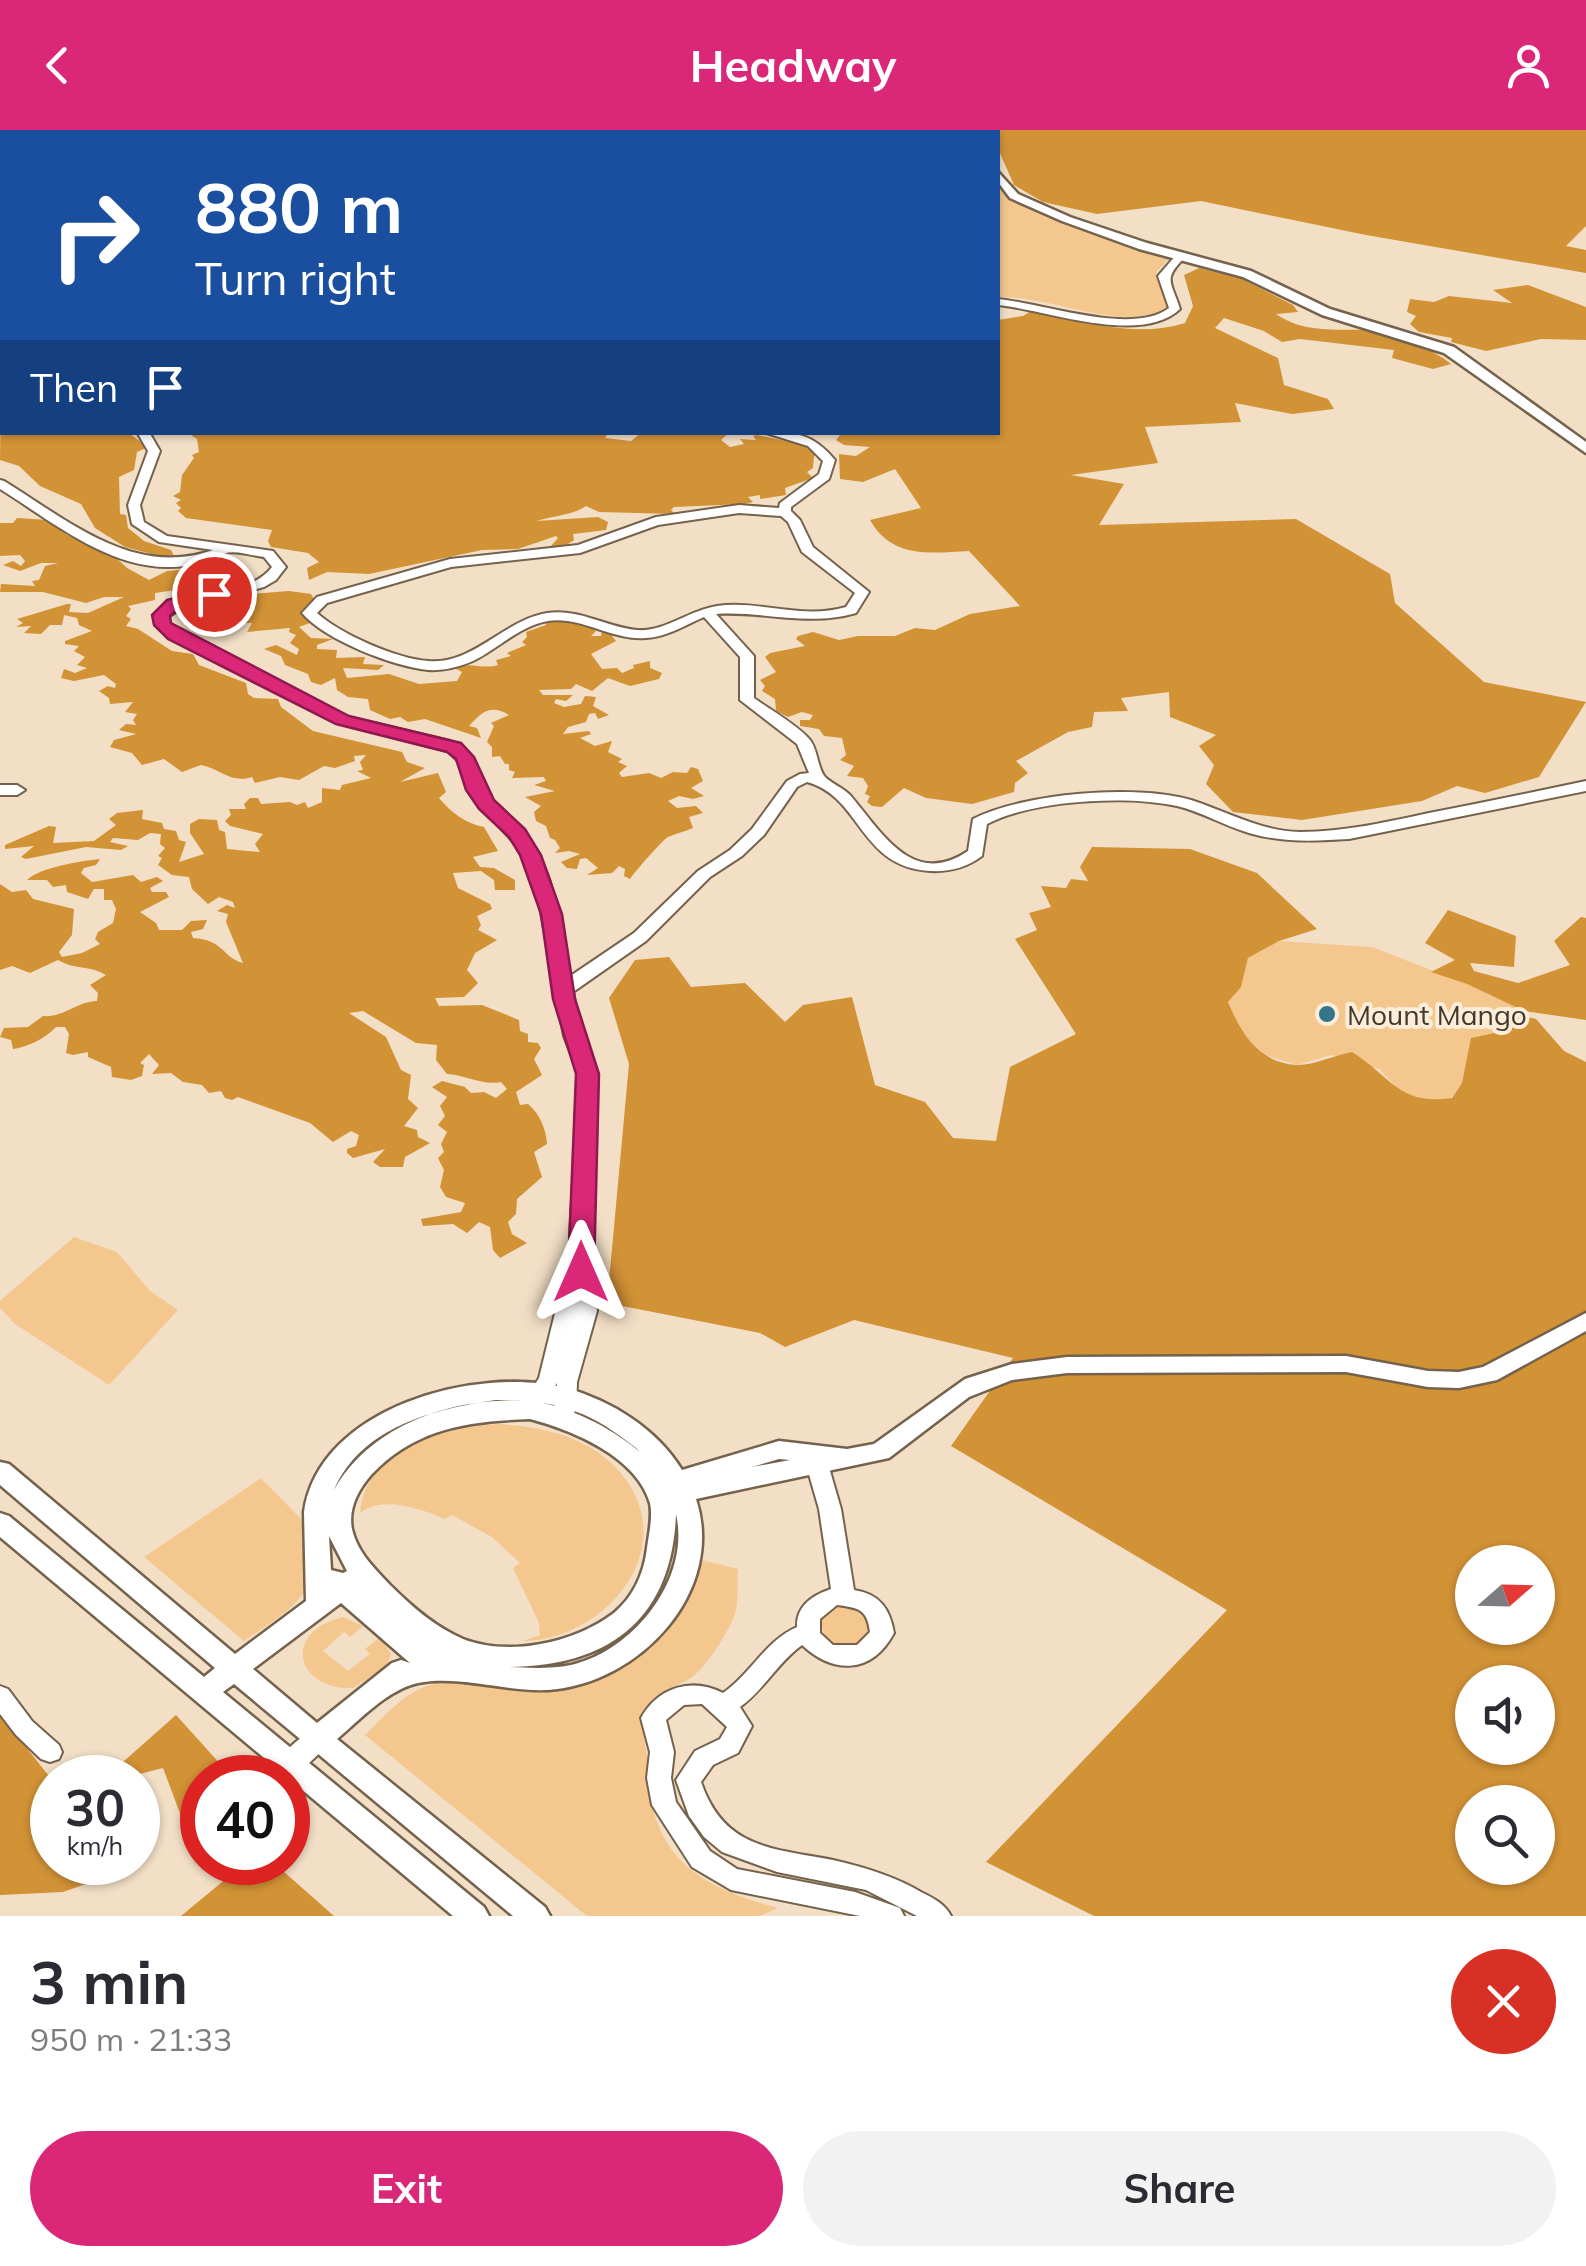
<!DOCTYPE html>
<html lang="en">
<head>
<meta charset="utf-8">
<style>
	:root { --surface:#fff; --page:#f2f2f3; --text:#2b2b33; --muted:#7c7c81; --accent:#db2777 }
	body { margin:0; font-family:Mulish,sans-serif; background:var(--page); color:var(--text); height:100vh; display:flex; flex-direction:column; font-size:38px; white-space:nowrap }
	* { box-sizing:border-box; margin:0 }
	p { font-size:32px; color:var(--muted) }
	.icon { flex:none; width:55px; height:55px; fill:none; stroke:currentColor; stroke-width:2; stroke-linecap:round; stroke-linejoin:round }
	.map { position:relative; height:1786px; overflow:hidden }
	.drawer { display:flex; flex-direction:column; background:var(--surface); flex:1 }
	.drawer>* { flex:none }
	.hud { position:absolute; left:0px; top:0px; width:1000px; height:305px; box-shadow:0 2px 8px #0004; background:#1a4fa0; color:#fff; overflow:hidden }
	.needle { width:65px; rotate:70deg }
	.controls { position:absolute; left:1455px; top:1415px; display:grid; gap:20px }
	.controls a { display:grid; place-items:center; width:100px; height:100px; border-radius:50%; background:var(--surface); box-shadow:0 2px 8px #0004; font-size:50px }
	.speed { position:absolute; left:30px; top:1625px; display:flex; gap:20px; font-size:50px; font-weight:700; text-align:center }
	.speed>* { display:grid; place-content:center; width:130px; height:130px; border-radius:50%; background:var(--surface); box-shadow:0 2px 8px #0004; line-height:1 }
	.speed small { font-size:25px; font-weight:400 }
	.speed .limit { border:15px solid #d22; background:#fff; color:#111 }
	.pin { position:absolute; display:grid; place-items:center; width:85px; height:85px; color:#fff; margin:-42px; border:5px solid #fff; border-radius:50%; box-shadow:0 2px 10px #0007 }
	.me { position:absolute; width:110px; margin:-55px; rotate:0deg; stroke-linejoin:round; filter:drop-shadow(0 0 8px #0008) }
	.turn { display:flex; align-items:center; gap:35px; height:210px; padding:0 30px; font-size:45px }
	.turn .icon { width:130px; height:130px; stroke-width:2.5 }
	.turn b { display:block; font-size:70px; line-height:85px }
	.then { display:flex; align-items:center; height:95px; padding:0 30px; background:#0003; gap:20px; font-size:38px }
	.round { display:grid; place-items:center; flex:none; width:105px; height:105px; border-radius:52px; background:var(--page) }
	.headline { display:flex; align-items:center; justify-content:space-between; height:170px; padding:0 30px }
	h1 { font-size:60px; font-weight:700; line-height:75px }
	.button { display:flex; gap:20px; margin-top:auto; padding:20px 30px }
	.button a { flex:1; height:115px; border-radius:60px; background:var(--accent); color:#fff; font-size:40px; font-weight:700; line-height:115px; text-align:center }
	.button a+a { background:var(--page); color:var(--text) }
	header { display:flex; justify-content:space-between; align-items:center; height:130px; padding:0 30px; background:var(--accent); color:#fff; font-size:45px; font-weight:700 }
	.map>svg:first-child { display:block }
	.green { fill:#f4c78f }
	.forest { fill:#d29236; fill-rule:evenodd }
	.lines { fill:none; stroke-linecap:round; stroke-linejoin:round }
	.minor-casing { stroke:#74624c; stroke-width:4 }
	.major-casing { stroke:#74624c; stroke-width:5 }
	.minor { fill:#fff; fill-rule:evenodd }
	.major { fill:#fff; fill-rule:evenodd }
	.route { fill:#db2777; stroke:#8e194d; stroke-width:2.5 }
	.poi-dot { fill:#357489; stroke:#fdedd8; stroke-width:4 }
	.labels { text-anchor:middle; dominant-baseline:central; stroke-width:8; stroke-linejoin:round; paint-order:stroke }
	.poi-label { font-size:28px; fill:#41392f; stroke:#fdedd8; text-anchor:start }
</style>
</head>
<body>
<header><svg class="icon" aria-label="back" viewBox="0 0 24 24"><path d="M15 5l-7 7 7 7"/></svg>Headway<svg class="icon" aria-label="person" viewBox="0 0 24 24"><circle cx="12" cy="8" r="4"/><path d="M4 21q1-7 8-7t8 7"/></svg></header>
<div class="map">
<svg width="1586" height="1786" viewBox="0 0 1586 1786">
	<rect width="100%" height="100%" fill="#f3dfc6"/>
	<g class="green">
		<path d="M998,56L1035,81L1166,124L1169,128L1156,143L1170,178C1125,204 1049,165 998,167Z"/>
		<polygon points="1279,811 1372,817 1467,854 1524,881 1504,901 1472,908 1462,953 1451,968 1428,972 1403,964 1379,939 1331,925 1297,935 1259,923 1238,896 1228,872 1241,857 1248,828"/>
		<polygon points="74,1107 117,1122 150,1161 178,1180 109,1255 15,1194 0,1178 0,1171"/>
		<path d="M496,1294C544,1296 597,1308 627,1351C678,1426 601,1510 523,1511L540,1505L539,1493L513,1438L520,1433L492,1407L452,1385L445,1389C422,1379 382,1365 360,1383C367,1317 440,1299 496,1294Z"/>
		<path d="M261,1348L304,1392C306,1409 311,1432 309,1450C304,1476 263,1497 244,1511L144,1427Z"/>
		<path d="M702,1430L738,1439C737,1452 739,1472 735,1484C728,1503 707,1536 692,1547C678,1558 657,1559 647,1576C637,1592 646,1610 647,1628C648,1722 691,1755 778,1778L760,1786H587L365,1605C382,1589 401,1566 424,1557C452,1546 478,1556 506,1558C534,1560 555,1551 580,1542C648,1518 677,1501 702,1430Z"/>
		<polygon points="840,1476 857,1478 868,1488 870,1501 862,1513 837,1516 824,1508 821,1488"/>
		<path d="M343,1487L363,1496L350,1507L344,1502L323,1521L348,1541L370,1524L365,1519L380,1507L391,1524L387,1536L353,1558C296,1560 281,1502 343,1487Z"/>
	</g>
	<g class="forest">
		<polygon points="926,0 1586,0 1586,96 1566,116 1586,120 1586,143 1366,105 1201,71 1097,84 1043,72 1014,55 998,19 998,2"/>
		<path d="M1199,138L1242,149L1293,175L1298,182L1276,184C1303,203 1335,199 1367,200C1391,201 1436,221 1451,234L1433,239L1392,228L1394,220L1300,209L1282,212L1264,201L1224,188L1215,198L1278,228L1284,255L1328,269L1334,279L1292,284L1235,273L1241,292L1145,297L1158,333L1071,345L1124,354L1099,395L1296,389L1390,444L1395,473L1484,552L1586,572L1539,647L1485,663L1457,656L1422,671L1302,690L1233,682L1206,654L1214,635L1199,616L1216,605L1170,587L1169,562L1121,568L1128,581L1094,582L1092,597L1068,602L1016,631L1028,643L1015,653L1014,662L972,674L926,668L904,658L882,677L872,676L867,672L870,666L865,664L868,656L863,648L847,646L854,636L840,630L846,625L842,608L824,606L819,599L800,596V590H810L813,585L802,582L788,587L776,581L775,569L762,561L765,556L760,550L776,542L765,527L770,523L805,516L796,509L798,506L813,502L839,510L858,506H895L915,498L935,500L970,484L1020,476L969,421C930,423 892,429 870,390L921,378L895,339L863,352L840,349L839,324L856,326L870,317L844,315L836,310L840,305L826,303L998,302V190L1023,186L1033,180C1084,191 1134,209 1185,193L1193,176L1184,145Z"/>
		<polygon points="2,153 2,302 127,302 148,317 137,322 134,340 119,347 120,384 126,385 128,398 144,411 171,420 174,426 163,427 125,417 95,398 81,374 40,356 19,336 0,330"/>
		<polygon points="1528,155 1586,177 1586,210 1541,209 1486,221 1451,212 1452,208 1419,202 1410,194 1416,186 1407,182 1410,169 1434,172 1449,166 1512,173 1493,160"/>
		<path d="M609,302L605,308L631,311L641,303L730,302L721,310L730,317L744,314L740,309L756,310L753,306L757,305L814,317L813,322L820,324L814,326L813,338L807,342L813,348L785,358L786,365L760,369V365L748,367L753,372L744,374L674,377L671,380L675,384L599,382L586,376C573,385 553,386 536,391L598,387L608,392L606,400L573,404L574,410L565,416H551L558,408L556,406L518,419L482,420L369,444L327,442L309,450L307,438L319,432L308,423L271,417L268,411L272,400L186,388L178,381L181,378L176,373L181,370L173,366L180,362L182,345L194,328L192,325L199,322L197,309L188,303Z"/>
		<path d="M17,388L49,390L67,405L109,421L127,438L149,450L167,441L223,436L231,446L223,453L155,463V470L128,476L131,479L126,486L131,489L126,496L138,499L172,521L193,524L199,535L246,553L248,564L254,568L278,569L281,577L313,601L402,622L407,632L425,638L400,652L438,643L446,662L439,668C451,682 464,693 484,697L498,721L473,727L480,737L494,738L515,750V760H495L494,750L481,741L453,743L458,758L490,774L492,779L477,786L481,795L478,800L497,810L475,823L467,840L478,853L464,867L435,868L439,876L482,875L519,890L520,901L528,904V912L538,913L541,918L534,929L542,945L516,962L520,975L528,974C540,984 546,999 547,1014L534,1022L542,1047L517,1069L516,1084L508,1092L512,1104L527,1113L500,1128L493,1120L490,1097L479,1092L467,1103L453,1094L423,1096L421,1089L461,1082L465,1073L446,1067L440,1057L444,1040L438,1028L444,1022L441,1014L447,1002L438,995L445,986L440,976L447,967L432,957L442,951L465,957L471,963L484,962L496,968L507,959L501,952C483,956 466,945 447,944L436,930L437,915L416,913L363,881L349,883L386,907L401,940L411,945L408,969L418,978L404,996L417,1000L418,1007L430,1013L405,1027L403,1037H380L373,1032L385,1019L353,1028L347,1023V1019L356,1016L359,1005L351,1001L333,1012L310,993L238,967L232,970L225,968L221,961L209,963L202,955L183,952L171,943L152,944L159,935L149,924L140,933L144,935L142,946L131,950L112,947L111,937L88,927V922L73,925L66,923L69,904L65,897H56C46,908 28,917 13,919L11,910L0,907L4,898L28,897L43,886C63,888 78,871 97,871L98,863L90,855L106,845C90,835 74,840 58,830L30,843L12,836L0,840V754L12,762L26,760L33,769L74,779L72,805L59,822L62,827L82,823L100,814L95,809L98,802L113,793L116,779L112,770H104V759H94L88,769L67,762L66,755L53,757L47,750H27C40,737 82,731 100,729L96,735L84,738L81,743L92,752L133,745L141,752L157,747L163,751L150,758L152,762H166L169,767L140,782L156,793L159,800H182L191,791L207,790L203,799L191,802L193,808C223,809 223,828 243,833L226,792L228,784L217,781L227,775L235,778L233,772L219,767L208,774L192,759L189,747L172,745L158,735L162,728L158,726L165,718L160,714L161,704L150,703L138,710L113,708L110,712L128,716L121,720L86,717L26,729L21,727L34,716L5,719V715L49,696L56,697L53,713L94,711L116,695L109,689L117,683L143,680L142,689L162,693L164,699L176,701L179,710L186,712L179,732L204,724L190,703V694L199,689L217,690L219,700L225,702L227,719L260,722L255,714L263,704L230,696L225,691L231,685L229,679H246L244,674L250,668H258L261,674L290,672L297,675L305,672L308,678L322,672V658L340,660L342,655L371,648L357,641L363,640L360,632L366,625L354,626L355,631L335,638L324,636L299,650L280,647L255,653L252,647C231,654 221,639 201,635L182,642L164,629L142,635L132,623L110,617L114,610L136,604L119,600L126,594L136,595L133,590L137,584L125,582L133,572L110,574L109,568L99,561L108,556L115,558L116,554L104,545L74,551L61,548L64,539L75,543L87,538L77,535L85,527L74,521L79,516L65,514V511L92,501L79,495L77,488L64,485L62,495H50L41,504L24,503L31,496L16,497L23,493L17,489L67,474H71L69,482L88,483L124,467H104L86,473L43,462H0L1,454L35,456L32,451L39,450L45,436L58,433H41L20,441L3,435L13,431L21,436L25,431L20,425L0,426V393H13Z"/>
		<path d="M289,461L311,464L314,469L307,481L310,493L299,497L311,508L333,509L317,515V519L337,520L336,528L365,527L363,534L384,535L378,540L343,538L347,548L389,544L419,554L457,551L462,542L454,538C470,531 482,540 498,535L496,530L511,526L507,523L526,515L522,512L527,507L526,502L546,495L545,490L594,495L591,498L596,501L591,506H601L602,501L615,503L612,506L616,511L591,524L602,539L617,538L622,543L634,538L633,535L650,531V538L662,543L659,549L630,556L608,548L592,561L576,554L571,559L539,560L543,565H573L566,571L556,569L554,573L564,577L581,574L585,566L596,567L593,576L609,585L598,589L595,583L589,584L586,592L568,597L563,604L589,601L591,604L580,608L595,616L612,611L608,622L622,629L618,632L627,636L619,643L622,647L649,643L661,648L673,642L687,643L691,637L698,639L703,651L691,658L704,666L693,669L679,666L668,671L677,678L696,676L703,683L689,687L693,698C684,702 677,703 668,707C664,708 632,745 630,749L624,746L625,739L619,736L612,743L587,745L598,738L586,728L580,729L577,739L567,738L561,732L580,724L569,721L555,723L560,718L555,710L550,708L546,696L536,691L534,682L541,676L525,667L555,661L534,655L546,651L544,647L512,648L515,642L509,640V634H505L500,626L492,627V617L487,612L494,596L491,593L509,585C490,574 482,582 469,596L477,598L481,608L425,589L408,592L400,587L390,589L370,580L368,569L348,567L337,560L335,548L321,555L311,552L308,544L285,535L281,526L264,519L276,515L297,525L299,519L290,513L296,505L289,502L290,498L247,502L252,493H232L229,486L222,485L219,477L250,464Z"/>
		<path d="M1092,717L1190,719L1257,743L1317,799L1279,811L1248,828L1241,857L1228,872C1241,903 1258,932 1296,935C1312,936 1335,925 1352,922C1392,947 1399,976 1452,968L1462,953L1471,908L1504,901L1520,885L1536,889L1564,921L1586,932V1786H1094L986,1732L1227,1480L951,1316L1013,1228L854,1190L785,1217L760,1203L607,1173L629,934L609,868L635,830L669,827L691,857L745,853L785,892L803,875L852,867L875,955L925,972L953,1008L996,1011L1010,937L1076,904L1015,809L1037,800L1029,783L1051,777L1041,756L1066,758L1071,749L1088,751L1080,737ZM1472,1432H1538V1498H1472ZM1472,1552H1538V1618H1472ZM1472,1672H1538V1738H1472Z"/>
		<polygon points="1448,780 1516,806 1514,837 1470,833 1474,841 1518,853 1570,835 1554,811 1581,787 1586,788 1586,890 1524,881 1467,854 1431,842 1455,830 1425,813"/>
		<polygon points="0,1584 52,1650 52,1732 122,1733 123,1741 63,1762 0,1765"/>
		<polygon points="176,1585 232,1647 202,1648 202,1685 181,1686 163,1638 128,1647 106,1647"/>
		<polygon points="245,1733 274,1733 334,1786 181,1786"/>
	</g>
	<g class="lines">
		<defs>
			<g id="minor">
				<polygon points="2,64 2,70 0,71 0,65"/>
				<path d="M1177,124L1186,126C1162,150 1171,150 1180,179C1141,216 1047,180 998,175V169C1043,173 1132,206 1169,178L1158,146Z"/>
				<path d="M137,302H149L160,321L140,375L144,392L167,406L273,421L286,437L276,450L264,457L179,480L168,487L169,494L179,502L348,587L450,611C475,623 474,646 488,667C501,684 519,696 531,713C558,751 560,802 569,847L634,803L698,741L730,720L752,699L787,651L800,644L809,643L797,614L740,570V527L704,487C685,495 667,507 646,508C612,511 582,486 548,491C519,496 498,519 473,531C459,537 443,541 428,540C392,536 325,510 302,483L317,467L450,429L578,415L656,387L739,375L779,378L780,373L819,344L823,331L808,316L763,302C797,302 813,304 835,330L829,349L791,377V381L800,390L813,417L869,462L856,483C808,497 764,481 716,484L754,526V568C769,579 799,596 810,610C818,620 817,637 825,647C831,653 843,658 850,665C881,701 912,759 968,721L973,689C1024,663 1136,654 1191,670C1228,682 1260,701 1300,702C1344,702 1386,692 1429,683C1481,673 1534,662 1586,651V661L1349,709C1315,711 1283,713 1249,703C1225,696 1202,682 1177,676C1126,665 1033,670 987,694L982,726C966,738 949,742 930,741C859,737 862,667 807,652L797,657L764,705L742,726L710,747L646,811L573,862L582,906L597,944L590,1106L597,1181L577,1252L576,1280L572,1285L565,1288L558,1285L554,1280L557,1253L539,1281L532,1284L525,1281L521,1276L539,1248L558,1171L573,1139L570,1106L579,944L564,906L539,772L528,738L516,715L476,671L457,630L448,621L338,593L169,508L155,495L154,485C186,456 247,470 272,437L264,427C253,426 236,420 226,423C204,429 192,438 167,437C106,437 50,390 0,359V350L4,351C69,391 134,448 213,420L159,412L132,394L128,375L148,321ZM739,383L781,386L788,392L802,422L855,463L846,477C802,490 760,470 717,476C689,480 665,502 637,500C606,497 579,478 547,483C504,490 473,535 428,531C397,529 340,504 317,483L327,473L451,437L580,423L658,395Z"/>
				<polygon points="0,655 17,655 25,660 17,665 0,665"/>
				<path d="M817,1326L825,1328L828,1334L841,1379L854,1460C880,1464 890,1479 894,1503C872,1544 834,1545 802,1515C778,1532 764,1560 740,1577L752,1596L738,1623L713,1635L701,1652C724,1719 772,1718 833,1730C864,1737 894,1746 921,1762C933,1768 945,1774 951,1786H917L866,1760L777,1742L722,1722L704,1707L689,1686L676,1650L695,1621L720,1609L727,1597L702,1574L684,1575L666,1590L674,1622L671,1648L676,1672L710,1721L737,1739L855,1762L900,1778L904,1786H860L731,1760L692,1737L652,1675L647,1648L650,1622L641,1588C658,1557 692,1547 723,1563C751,1544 765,1511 797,1497C796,1476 813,1465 831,1459L819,1379L806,1334L809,1328ZM837,1475C859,1478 867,1479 870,1502L857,1515H833L820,1503V1489Z"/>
				<polygon points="0,1556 8,1559 32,1591 59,1615 62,1622 59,1629 50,1632 41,1629 16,1605 0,1584"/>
				<path d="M317,1599L326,1602L329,1609C321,1624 300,1647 281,1640L278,1633C285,1619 303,1604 317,1599Z"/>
			</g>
			<g id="major">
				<polygon points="881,0 908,0 909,2 883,2"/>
				<polygon points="998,42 1018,64 1070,87 1147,113 1251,141 1330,179 1454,217 1586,312 1586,323 1444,223 1322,185 1243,147 1139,119 1062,91 1010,68 998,52"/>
				<path d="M1586,1183V1201L1497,1250L1459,1258L1428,1257L1346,1242L1067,1243L1012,1250L969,1267L889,1328L696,1369C726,1461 640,1554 548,1560C505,1562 460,1545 418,1553C387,1560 361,1589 337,1609L545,1777L550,1786H513L234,1554L223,1562L484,1777L489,1786H453L0,1407V1383L9,1386L204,1547L215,1538L0,1355V1332L9,1334L235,1524L306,1471L304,1382C319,1277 477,1235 566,1258C612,1271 657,1299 682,1340L779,1311L847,1319L874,1314L965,1249L1012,1234L1067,1227L1346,1226L1428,1241L1459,1242L1483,1237ZM496,1270C557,1270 589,1280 636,1318L640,1322C612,1298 566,1274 528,1271C455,1266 371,1294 334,1360C361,1297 434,1279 496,1270ZM530,1289C572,1300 636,1326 650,1373C653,1387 649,1403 647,1418C644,1443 634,1466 614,1483C574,1513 510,1527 463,1509C435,1497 411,1476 390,1455C375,1439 357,1422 352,1399C348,1379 358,1360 371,1345C415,1298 469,1291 530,1289ZM779,1329L790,1330L752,1337ZM676,1384C691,1449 633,1521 571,1535C551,1539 530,1538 509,1537C611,1536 672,1488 676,1384ZM329,1406L347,1441L343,1443L331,1440ZM341,1473L410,1533L401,1530L392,1533L317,1593L253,1539Z"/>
			</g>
		</defs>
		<use href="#minor" class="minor-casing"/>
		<use href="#major" class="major-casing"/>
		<use href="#minor" class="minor"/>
		<use href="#major" class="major"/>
	</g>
	<polygon class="route" points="214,459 223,464 220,468 180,478 170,486 171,493 349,586 461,613 474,627 494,670 525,699 541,725 562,784 575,869 599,944 594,1142 590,1148 581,1151 568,1142 576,944 553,869 541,784 520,725 509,707 479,679 466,660 456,629 447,622 336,594 168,509 154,495 152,485 167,470"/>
	<circle class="poi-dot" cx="1327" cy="884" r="10"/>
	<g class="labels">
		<g class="poi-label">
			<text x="1347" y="884">Mount Mango</text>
		</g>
	</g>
</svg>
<div class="controls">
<a><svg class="needle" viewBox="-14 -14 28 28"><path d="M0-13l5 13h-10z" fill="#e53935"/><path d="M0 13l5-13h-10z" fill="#7c7c81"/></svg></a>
<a><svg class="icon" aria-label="sound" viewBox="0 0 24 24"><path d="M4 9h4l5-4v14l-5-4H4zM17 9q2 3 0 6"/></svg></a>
<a><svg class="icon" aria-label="search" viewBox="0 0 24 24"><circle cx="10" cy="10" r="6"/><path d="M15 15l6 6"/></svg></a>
</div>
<div class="speed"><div>30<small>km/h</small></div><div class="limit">40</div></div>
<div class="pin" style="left:214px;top:464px;background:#d93025"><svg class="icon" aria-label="arrive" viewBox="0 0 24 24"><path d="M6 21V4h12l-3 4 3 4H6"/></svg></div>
<svg class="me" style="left:581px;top:1142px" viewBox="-20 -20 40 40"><path d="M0-17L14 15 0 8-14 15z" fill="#db2777" stroke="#fff" stroke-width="4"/></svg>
<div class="hud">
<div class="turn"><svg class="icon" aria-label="right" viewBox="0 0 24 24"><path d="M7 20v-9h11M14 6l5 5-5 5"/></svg><div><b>880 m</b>Turn right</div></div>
<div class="then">Then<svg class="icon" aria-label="arrive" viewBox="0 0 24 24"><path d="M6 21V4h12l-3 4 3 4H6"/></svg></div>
</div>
</div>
<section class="drawer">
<div class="headline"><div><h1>3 min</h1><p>950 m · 21:33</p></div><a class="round" style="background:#d93025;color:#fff"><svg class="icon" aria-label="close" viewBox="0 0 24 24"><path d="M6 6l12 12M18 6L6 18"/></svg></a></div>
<div class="button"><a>Exit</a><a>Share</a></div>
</section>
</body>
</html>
